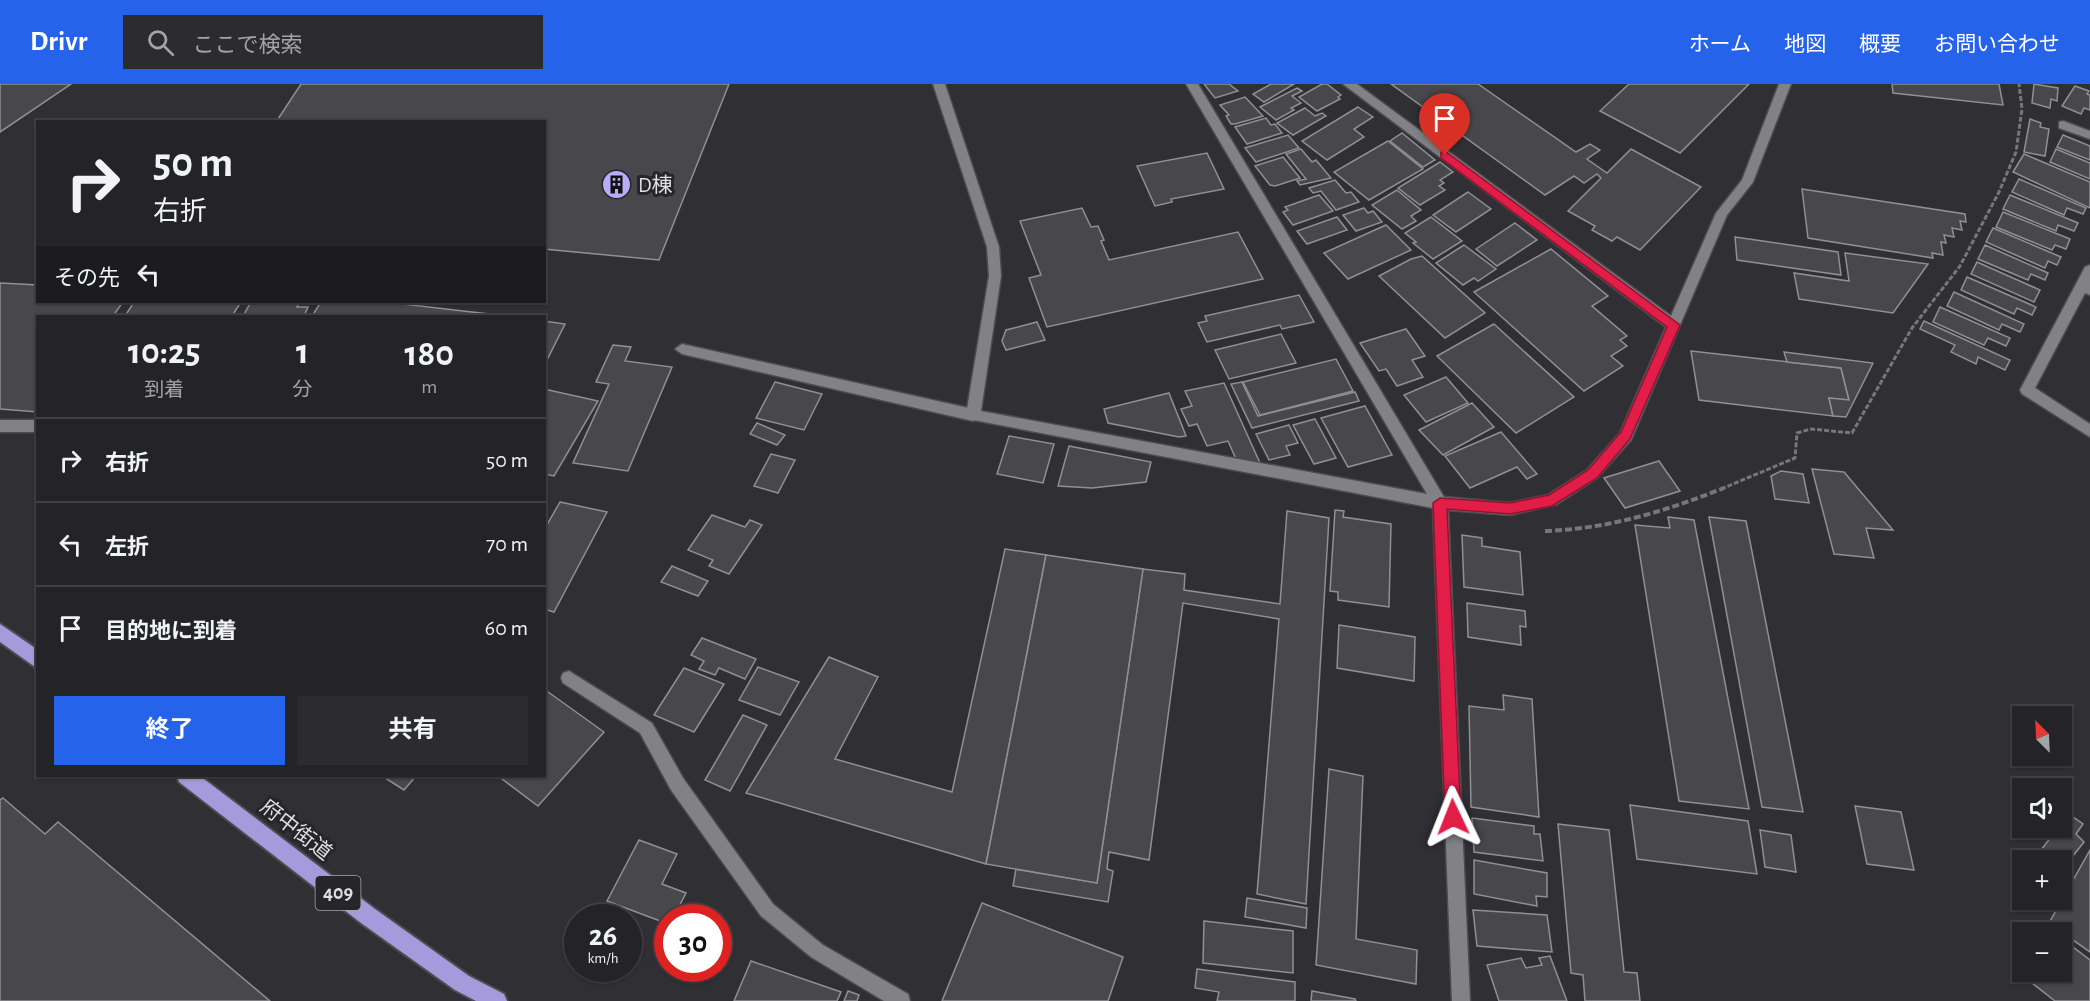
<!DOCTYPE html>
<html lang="ja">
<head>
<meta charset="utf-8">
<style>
	:root { --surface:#242327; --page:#2c2b2f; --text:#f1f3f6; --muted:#a3a4a7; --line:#414044; --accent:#2563eb }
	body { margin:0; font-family:"Alegreya Sans","Noto Sans JP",sans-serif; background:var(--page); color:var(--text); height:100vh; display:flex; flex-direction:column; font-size:22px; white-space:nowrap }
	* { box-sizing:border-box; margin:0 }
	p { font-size:20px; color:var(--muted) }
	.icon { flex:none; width:33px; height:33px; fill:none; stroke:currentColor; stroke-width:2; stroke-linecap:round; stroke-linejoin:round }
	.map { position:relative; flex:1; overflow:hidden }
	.sheet { position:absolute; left:36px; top:231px; width:510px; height:462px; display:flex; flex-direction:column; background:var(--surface); border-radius:0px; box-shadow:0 2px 4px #0004,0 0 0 2px var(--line) }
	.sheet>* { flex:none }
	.top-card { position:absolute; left:36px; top:36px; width:510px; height:183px; border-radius:0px; box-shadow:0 2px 4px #0004,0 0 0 2px var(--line); background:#242327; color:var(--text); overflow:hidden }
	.needle { width:39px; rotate:336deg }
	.tools { position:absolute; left:2012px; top:622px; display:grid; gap:12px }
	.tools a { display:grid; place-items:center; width:60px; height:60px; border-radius:0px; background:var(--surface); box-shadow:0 2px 4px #0004,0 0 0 2px var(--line); font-size:30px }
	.speed { position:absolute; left:564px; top:820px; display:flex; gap:12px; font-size:30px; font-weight:700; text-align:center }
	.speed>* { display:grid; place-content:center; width:78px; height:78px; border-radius:50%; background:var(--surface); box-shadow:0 2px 4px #0004,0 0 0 2px var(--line); line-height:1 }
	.speed small { font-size:15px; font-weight:400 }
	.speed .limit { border:9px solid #d22; background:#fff; color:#111 }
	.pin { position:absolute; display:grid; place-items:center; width:51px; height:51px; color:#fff; margin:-62px -26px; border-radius:50% 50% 50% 0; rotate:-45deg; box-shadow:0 0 6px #0007 }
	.pin .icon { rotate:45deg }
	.me { position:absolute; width:66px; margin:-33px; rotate:358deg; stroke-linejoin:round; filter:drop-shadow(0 0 4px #0008) }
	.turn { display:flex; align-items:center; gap:21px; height:126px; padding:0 18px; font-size:27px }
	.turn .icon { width:78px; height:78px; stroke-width:2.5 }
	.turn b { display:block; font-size:42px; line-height:51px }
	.then { display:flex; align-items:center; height:57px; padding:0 18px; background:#0003; gap:12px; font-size:22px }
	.eta { display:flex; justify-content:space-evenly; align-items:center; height:102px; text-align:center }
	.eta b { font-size:36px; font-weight:700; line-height:42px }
	.primary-button { display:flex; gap:12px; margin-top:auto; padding:12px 18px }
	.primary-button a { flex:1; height:69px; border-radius:0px; background:var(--accent); color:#fff; font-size:24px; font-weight:700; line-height:69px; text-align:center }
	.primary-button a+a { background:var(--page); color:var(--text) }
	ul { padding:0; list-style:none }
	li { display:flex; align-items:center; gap:18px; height:84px; padding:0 18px; border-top:2px solid var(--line) }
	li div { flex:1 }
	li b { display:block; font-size:22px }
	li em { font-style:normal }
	header { display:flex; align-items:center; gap:36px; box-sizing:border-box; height:84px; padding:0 30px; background:var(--accent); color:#fff }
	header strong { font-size:28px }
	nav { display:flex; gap:33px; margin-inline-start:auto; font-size:21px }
	.search { width:420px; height:54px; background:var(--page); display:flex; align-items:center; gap:15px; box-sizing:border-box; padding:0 21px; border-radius:0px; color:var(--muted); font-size:22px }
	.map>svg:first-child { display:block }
	.building { fill:#48484c; stroke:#8f8f94; stroke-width:1.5 }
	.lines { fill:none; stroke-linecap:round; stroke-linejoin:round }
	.service-casing { stroke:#4c4b4e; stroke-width:3 }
	.minor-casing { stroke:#4c4b4e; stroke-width:3 }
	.trunk-casing { stroke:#4c4b4e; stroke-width:4 }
	.path-far1 { stroke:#77767a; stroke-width:3; stroke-dasharray:5 2; stroke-linecap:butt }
	.path { stroke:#77767a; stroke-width:4; stroke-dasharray:7 3; stroke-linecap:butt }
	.service { fill:#828186; fill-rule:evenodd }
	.minor { fill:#828186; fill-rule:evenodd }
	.trunk { fill:#a59adc; fill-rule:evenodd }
	.route { fill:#e11d48; stroke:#92132f; stroke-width:1.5 }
	.labels { text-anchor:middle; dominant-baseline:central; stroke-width:6; stroke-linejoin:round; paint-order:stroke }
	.shield { fill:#26252a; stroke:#a8a7aa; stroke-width:1.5 }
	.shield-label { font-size:20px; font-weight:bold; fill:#dfdfe1 }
	.poi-label { font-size:21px; fill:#dfdfe1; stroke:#26252a; text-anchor:start }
	.street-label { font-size:21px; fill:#dfdfe1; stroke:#26252a }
</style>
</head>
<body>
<header>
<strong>Drivr</strong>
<div class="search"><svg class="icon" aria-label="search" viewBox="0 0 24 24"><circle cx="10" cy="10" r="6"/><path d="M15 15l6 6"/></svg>ここで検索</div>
<nav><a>ホーム</a><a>地図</a><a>概要</a><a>お問い合わせ</a></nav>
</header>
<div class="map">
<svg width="2090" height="917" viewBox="0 0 2090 917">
	<rect width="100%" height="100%" fill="#302f34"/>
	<g class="building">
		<polygon points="0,0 71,0 0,48"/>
		<polygon points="301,0 729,0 659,176 544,165 544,38 276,38"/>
		<polygon points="1204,0 1229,0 1238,7 1215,14"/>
		<polygon points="1271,0 1294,0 1264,18 1253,10"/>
		<polygon points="1322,0 1327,0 1341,11 1338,13 1340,15 1317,27 1299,13"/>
		<polygon points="1391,0 1478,0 1576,68 1590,60 1600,66 1587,75 1607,89 1631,65 1701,103 1640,166 1617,153 1612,157 1592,146 1595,142 1568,127 1601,94 1597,90 1584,99 1574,92 1545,111"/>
		<polygon points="1629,0 1749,0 1680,69 1600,27"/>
		<polygon points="1892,0 1999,0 2003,21 1893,9"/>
		<polygon points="2034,0 2058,4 2057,17 2051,15 2050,24 2032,19"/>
		<polygon points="2075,2 2089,7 2087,10 2090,11 2090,26 2084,24 2081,30 2062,22"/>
		<polygon points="1297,4 1302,7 1292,12 1301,19 1291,24 1294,26 1276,36 1260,23"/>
		<polygon points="1245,13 1263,32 1235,40 1231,40 1226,32 1229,31 1220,21"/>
		<polygon points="1358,23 1373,33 1354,45 1364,53 1327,76 1302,57"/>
		<polygon points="1305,24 1315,32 1322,29 1326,32 1293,51 1277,39"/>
		<polygon points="1266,34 1271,41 1275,40 1282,49 1247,60 1235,43"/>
		<polygon points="2030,35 2041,39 2040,43 2049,45 2045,72 2024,68"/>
		<polygon points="1402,49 1435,76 1423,83 1390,57"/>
		<polygon points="1288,51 1299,64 1256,78 1245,64"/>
		<polygon points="2063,51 2090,62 2090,76 2057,63"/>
		<polygon points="1388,57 1423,85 1369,116 1334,88"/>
		<polygon points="1301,65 1312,78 1316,76 1331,94 1300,101 1297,97 1306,95 1286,70"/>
		<polygon points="2056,65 2090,79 2090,95 2050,78"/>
		<polygon points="1207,69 1224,105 1171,115 1172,118 1155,122 1137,82"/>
		<polygon points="2024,70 2090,98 2090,124 2013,88"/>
		<polygon points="1283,73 1300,94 1275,102 1270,101 1255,82"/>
		<polygon points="1440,78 1453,88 1440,96 1444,99 1439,102 1445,106 1420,121 1398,104"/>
		<polygon points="2019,95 2086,124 2083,130 2067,124 2064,131 2012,108"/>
		<polygon points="1335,96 1346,109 1351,108 1359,118 1336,126 1321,107 1313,109 1309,104"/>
		<polygon points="1802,105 1965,130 1966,138 1960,137 1962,146 1952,144 1954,153 1944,151 1946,159 1941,158 1943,171 1932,169 1933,174 1808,154"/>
		<polygon points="1397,106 1421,126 1411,132 1416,137 1402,145 1372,121"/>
		<polygon points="1468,108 1491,125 1456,148 1433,131"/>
		<polygon points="1319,111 1333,127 1293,141 1283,128 1288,126 1285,123"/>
		<polygon points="2010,111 2078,139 2074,147 2058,141 2056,147 2003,125"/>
		<polygon points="1082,124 1091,143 1098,142 1104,156 1101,157 1109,176 1238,148 1263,195 1047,243 1029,194 1041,191 1020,137"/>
		<polygon points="1364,124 1368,129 1373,127 1382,138 1356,147 1343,131"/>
		<polygon points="2003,128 2070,155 2066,165 2055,161 2052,166 1996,143"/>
		<polygon points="1337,133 1347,146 1307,160 1297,147"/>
		<polygon points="1431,133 1462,157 1433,175 1413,159 1416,158 1405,149"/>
		<polygon points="1515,139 1537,156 1497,182 1476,165"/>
		<polygon points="1386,141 1411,166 1348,195 1324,169"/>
		<polygon points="1993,144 2061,173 2057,181 2048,177 2045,184 1986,158"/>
		<polygon points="1735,153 1838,168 1841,191 1737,176"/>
		<polygon points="1464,161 1496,185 1478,197 1474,194 1463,201 1436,179"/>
		<polygon points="1985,161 2048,189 2045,196 2031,190 2028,196 1978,175"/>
		<polygon points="1551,165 1608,212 1592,222 1627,252 1620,256 1627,262 1611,272 1623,282 1584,307 1474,208"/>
		<polygon points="1845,169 1928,180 1893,229 1799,215 1794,189 1849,197"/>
		<polygon points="1422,172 1485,229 1445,254 1379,192 1411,175"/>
		<polygon points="1977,178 2040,206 2034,218 1971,190"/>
		<polygon points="1967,193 2036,223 2032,231 2017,224 2014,230 1961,206"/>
		<polygon points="0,199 38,201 38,218 123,218 113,232 38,232 38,328 0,325"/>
		<polygon points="1954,208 2024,240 2020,248 2002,240 1999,246 1947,222"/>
		<polygon points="1299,211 1314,238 1282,245 1280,241 1207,258 1198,239 1207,237 1205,232"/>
		<polygon points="134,218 241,218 232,232 125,232"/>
		<polygon points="251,218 300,218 297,223 308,223 304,232 243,232"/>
		<polygon points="321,218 385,218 507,232 312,232"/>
		<polygon points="1940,223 2010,254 2006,262 1988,254 1984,261 1933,238"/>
		<polygon points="544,237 565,240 544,282"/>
		<polygon points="1924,237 2010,276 2005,286 1978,273 1976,280 1951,268 1955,261 1920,245"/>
		<polygon points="1037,238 1045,256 1006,266 1002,257 1006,246"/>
		<polygon points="1494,240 1574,313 1516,349 1437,272"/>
		<polygon points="1406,245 1425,272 1412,276 1423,293 1397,302 1386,285 1379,287 1360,259"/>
		<polygon points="1281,250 1296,279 1229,295 1215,266"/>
		<polygon points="613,261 631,263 625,277 672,283 628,387 573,379 609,300 596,298"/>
		<polygon points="1691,267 1841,284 1849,316 1829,314 1833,332 1699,316"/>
		<polygon points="1784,268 1873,279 1846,333 1833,332 1829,314 1849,316 1841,284 1787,278"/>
		<polygon points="1336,275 1353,307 1260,331 1243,298"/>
		<polygon points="1446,293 1468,319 1426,338 1404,311"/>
		<polygon points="775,298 822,310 804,346 756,334"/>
		<polygon points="1242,298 1258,332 1355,308 1359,317 1252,344 1231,300"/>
		<polygon points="1224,299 1260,379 1236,375 1228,357 1207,362 1197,340 1189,342 1181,325 1192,322 1185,307"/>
		<polygon points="544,305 598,317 554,392 544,390"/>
		<polygon points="1169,309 1186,352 1179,353 1108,339 1104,325"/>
		<polygon points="1472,319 1494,343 1443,371 1419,346"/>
		<polygon points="1365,322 1392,371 1348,383 1321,334"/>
		<polygon points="1315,335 1336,374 1314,380 1293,341"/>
		<polygon points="757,339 785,351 777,361 750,350"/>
		<polygon points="1289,341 1298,359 1286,362 1290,371 1269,376 1256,350"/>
		<polygon points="1501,348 1537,390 1527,395 1517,383 1470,404 1445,372"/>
		<polygon points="1009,352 1054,360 1043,399 997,390"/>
		<polygon points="1069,362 1151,378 1146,398 1092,404 1058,402"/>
		<polygon points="771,370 795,376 778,409 754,402"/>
		<polygon points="1659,377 1680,407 1625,424 1604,394"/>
		<polygon points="1812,385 1844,388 1893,446 1866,444 1874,474 1834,470"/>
		<polygon points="1781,387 1803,390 1809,419 1775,415 1771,392"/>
		<polygon points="560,418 607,428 554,528 544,525 544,446"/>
		<polygon points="1335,426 1344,427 1343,433 1391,440 1389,523 1338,516 1338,508 1330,507"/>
		<polygon points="1287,427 1329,434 1306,820 1257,810 1279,535 1183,519 1149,776 1109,768 1107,785 1113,787 1108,818 1013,802 1016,785 1097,799 1143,485 1185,490 1184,506 1280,520"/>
		<polygon points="712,431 745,443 750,436 762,441 729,490 709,482 713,476 688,466"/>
		<polygon points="1668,433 1694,436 1749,725 1679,717 1635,441 1670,444"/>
		<polygon points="1709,433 1746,437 1803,728 1762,723"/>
		<polygon points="1462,451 1482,454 1482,462 1520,468 1523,511 1464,503"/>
		<polygon points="1005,465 1046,471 986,780 746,709 829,573 878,593 835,675 952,708"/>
		<polygon points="1046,471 1143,485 1097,799 986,780"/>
		<polygon points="672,482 708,497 698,512 661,498"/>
		<polygon points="1467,519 1525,527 1526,543 1520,542 1521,561 1468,553"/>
		<polygon points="1339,541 1415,553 1414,597 1337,584"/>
		<polygon points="702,554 756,575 745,595 719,584 715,591 699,585 704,577 691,571"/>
		<polygon points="758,583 799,598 780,631 739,616"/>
		<polygon points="684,584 724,600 694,648 654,631"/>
		<polygon points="544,605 604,648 538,722 498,692 544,692"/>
		<polygon points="1503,611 1532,615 1539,733 1471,723 1469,622 1504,626"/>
		<polygon points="743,631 767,641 730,707 705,696"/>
		<polygon points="1329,685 1363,692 1356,855 1417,866 1416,900 1316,881"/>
		<polygon points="382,692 416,692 404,706"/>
		<polygon points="3,714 45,750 58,738 270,917 0,917 0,716"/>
		<polygon points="1630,721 1748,737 1757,790 1637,775"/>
		<polygon points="1855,722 1901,728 1914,786 1867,780"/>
		<polygon points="2069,730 2083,740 2076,750 2084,758 2061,787 2061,777 2037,777 2034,775 2058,744 2061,744 2061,740"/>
		<polygon points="1472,734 1534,742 1534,750 1540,750 1543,777 1474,768"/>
		<polygon points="1558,740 1609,746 1624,888 1637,889 1640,917 1585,917 1583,891 1571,889"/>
		<polygon points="1760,746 1791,751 1796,788 1765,783"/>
		<polygon points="639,756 677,770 662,800 686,809 673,834 668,834 668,840 607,817"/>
		<polygon points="2090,766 2090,868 2049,839"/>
		<polygon points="1474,776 1547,789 1547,813 1536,812 1537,822 1474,810"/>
		<polygon points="1247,814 1307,824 1306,844 1245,833"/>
		<polygon points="982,819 1123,873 1108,917 942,917"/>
		<polygon points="1473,826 1547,831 1552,868 1477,862"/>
		<polygon points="1204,837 1293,847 1293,889 1203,879"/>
		<polygon points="2061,854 2090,876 2090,917 2055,917 2013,884 2022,871 2022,888 2061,888"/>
		<polygon points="1550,872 1567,917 1499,917 1487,881 1521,874 1526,884 1542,881 1539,874"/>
		<polygon points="751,877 841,908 837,917 734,917"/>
		<polygon points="1197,885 1295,898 1295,917 1217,917 1219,908 1195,904"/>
		<polygon points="848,907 859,911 857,917 844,917"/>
		<polygon points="1312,907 1355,915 1356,917 1311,917"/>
	</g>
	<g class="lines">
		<defs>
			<g id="service">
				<polygon points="2063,37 2090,47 2090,55 2059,44 2059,38"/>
				<polygon points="682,260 973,325 978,327 980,331 978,335 973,337 682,270 675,265"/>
				<polygon points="569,587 652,639 683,694 773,820 823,861 908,910 910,917 884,917 811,873 761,832 671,706 640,649 563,599 561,594 563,589"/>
			</g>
			<g id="minor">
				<polygon points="933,0 945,0 999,163 1001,192 981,327 1427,410 1186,0 1198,0 1444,413 1510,419 1548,411 1587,386 1620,349 1666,243 1343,0 1357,0 1671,232 1716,129 1742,96 1779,0 1791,0 1753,98 1727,131 1631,356 1597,394 1557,420 1510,431 1448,426 1470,917 1452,917 1433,424 968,335 966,331 989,192 987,163"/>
				<polygon points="2090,181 2090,211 2085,209 2035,304 2090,340 2090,353 2022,310 2020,306 2085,183"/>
				<rect x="0" y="336" width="38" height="12"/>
			</g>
			<g id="trunk">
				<polygon points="0,540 38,566 38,585 0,558"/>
				<polygon points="177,692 200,692 375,825 469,892 504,910 507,917 476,917 455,906 361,839 179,698"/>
			</g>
		</defs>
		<use href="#service" class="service-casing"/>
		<use href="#minor" class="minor-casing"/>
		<use href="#trunk" class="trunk-casing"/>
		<polyline class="path-far1" points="1721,405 1795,374 1797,349 1811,345 1852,349 1912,244 1960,182 1999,108 2016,68 2022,25 2019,0"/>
		<path class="path" d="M1545,447C1608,445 1666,427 1724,404"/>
		<use href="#service" class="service"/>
		<use href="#minor" class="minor"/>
		<use href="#trunk" class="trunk"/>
	</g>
	<polygon class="route" points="1445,67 1680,241 1630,355 1597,394 1552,422 1510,430 1447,425 1461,733 1459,738 1453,741 1448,738 1445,733 1433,419 1440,414 1510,419 1549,411 1588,386 1621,348 1667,243 1441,74 1441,68"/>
	<defs>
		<symbol id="building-disc" viewBox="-11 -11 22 22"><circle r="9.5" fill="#b8abf7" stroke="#26252a"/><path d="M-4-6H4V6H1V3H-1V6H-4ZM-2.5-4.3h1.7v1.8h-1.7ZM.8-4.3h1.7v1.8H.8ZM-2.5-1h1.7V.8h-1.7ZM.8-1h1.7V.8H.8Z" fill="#111"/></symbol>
	</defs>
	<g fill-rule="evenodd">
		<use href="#building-disc" x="600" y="84" width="33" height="33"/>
	</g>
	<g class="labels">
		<rect class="shield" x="315.5" y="792" width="45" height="34" rx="4.5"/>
		<g class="shield-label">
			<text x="338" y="809">409</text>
		</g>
		<g class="poi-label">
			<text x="638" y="101">D棟</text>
		</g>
		<g class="street-label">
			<text transform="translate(296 746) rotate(38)">府中街道</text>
		</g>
	</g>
</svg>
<div class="tools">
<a><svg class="needle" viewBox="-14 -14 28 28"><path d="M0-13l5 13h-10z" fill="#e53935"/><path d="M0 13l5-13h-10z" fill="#a3a4a7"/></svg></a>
<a><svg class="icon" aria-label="sound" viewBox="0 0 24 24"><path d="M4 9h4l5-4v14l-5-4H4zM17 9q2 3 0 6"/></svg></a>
<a>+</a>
<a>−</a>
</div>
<div class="speed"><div>26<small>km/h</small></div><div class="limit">30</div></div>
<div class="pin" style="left:1445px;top:71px;background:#d93025"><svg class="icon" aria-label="arrive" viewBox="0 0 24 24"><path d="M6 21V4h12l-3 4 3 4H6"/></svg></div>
<svg class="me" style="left:1453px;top:733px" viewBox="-20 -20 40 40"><path d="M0-17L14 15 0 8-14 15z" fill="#e11d48" stroke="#fff" stroke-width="4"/></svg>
<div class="top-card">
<div class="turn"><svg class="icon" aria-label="right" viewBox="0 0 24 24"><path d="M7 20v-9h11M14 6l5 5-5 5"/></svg><div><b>50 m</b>右折</div></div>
<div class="then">その先<svg class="icon" aria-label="left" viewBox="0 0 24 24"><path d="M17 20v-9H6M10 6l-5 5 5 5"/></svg></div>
</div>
<section class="sheet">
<div class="eta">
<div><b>10:25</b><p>到着</p></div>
<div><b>1</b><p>分</p></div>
<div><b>180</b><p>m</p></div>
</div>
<ul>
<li><svg class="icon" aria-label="right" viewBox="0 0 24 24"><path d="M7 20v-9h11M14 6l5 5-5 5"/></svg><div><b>右折</b></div><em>50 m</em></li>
<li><svg class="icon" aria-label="left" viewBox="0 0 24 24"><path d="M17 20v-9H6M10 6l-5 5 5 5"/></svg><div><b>左折</b></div><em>70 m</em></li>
<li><svg class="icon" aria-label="arrive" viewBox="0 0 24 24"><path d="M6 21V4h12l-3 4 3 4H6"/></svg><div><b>目的地に到着</b></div><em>60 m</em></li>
</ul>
<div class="primary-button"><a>終了</a><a>共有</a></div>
</section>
</div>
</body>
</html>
